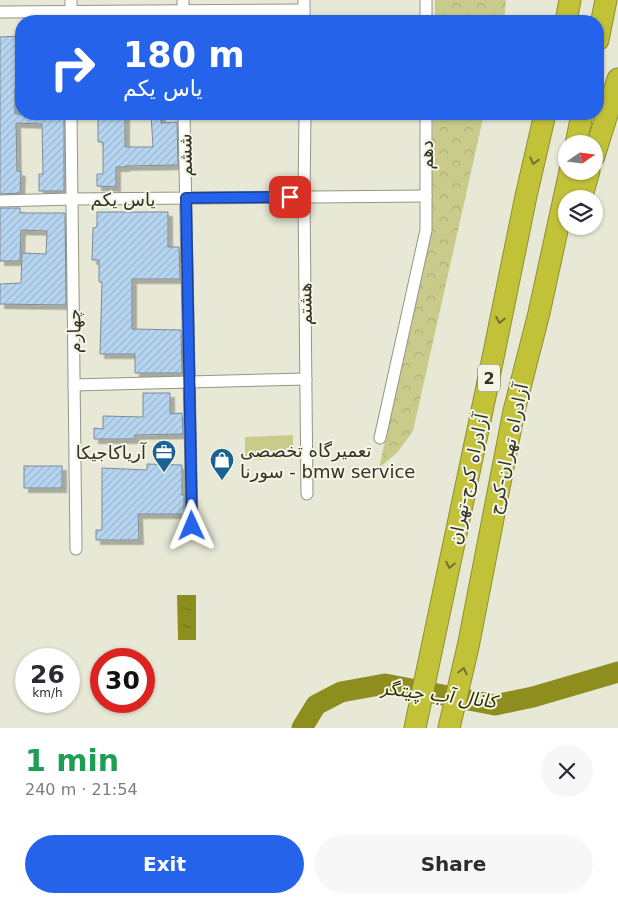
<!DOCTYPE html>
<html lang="en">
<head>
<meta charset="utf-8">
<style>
	:root { --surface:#fff; --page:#f7f7f7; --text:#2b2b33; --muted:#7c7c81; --accent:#2563eb }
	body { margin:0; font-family:"DejaVu Sans","Noto Sans Arabic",sans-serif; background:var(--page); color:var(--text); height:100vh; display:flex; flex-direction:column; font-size:19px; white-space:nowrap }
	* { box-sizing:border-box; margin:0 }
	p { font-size:16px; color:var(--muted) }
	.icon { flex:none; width:28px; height:28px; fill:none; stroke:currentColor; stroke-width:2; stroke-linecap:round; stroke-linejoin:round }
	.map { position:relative; height:728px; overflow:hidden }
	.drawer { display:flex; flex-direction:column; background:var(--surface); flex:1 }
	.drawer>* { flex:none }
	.top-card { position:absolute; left:15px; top:15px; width:589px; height:105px; border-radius:20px; box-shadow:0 1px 4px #0004; background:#2563eb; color:#fff; overflow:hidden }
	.needle { width:32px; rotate:76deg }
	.controls { position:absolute; left:558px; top:135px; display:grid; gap:10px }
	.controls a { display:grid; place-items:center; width:45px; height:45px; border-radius:50%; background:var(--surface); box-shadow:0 1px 4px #0004; font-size:25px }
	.speed { position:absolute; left:15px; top:648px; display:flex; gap:10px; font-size:25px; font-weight:700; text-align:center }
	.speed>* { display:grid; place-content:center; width:65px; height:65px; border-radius:50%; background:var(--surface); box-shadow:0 1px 4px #0004; line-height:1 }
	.speed small { font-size:12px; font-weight:400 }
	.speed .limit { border:8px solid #d22; background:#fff; color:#111 }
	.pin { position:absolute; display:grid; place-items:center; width:42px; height:42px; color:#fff; margin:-21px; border-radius:10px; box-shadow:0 2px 8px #0006 }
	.me { position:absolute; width:55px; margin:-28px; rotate:359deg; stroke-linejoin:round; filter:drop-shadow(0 0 4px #0008) }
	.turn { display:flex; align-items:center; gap:18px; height:105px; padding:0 25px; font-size:22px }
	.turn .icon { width:65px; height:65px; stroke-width:2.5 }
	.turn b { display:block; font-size:35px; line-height:42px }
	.round { display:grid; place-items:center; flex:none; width:52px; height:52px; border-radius:26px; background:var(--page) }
	.overview { display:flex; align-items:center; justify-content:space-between; height:85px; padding:0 25px }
	h1 { font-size:30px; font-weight:700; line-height:38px; color:#1e9e55 }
	.action { display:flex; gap:10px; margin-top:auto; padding:10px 25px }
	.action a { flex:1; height:58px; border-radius:30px; background:var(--accent); color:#fff; font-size:20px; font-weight:700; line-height:58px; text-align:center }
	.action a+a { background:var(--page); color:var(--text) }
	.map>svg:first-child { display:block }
	.grass { fill:#c9cb8a }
	.forest { fill:url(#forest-crowns) }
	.water { fill:url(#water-ripples) }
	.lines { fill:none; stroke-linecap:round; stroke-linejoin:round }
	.river { stroke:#8d8e1e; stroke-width:21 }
	.building { fill:url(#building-hatch); stroke:#7d8b98; filter:url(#shadow) }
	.street-casing { stroke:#959685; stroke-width:13 }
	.highway-casing { stroke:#8f9033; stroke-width:23 }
	.street { stroke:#fff; stroke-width:11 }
	.highway { stroke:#c1c238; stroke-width:21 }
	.oneway { stroke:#727331 }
	.route-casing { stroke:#184099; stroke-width:12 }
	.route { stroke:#2563eb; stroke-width:9 }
	.labels { text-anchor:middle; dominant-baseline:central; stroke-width:4; stroke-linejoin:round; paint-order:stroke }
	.shield { fill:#f4f5e2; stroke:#6c6c62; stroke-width:1 }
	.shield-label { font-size:16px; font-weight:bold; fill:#31322b }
	.street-label { font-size:18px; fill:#31322b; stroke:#f4f5e2 }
	.poi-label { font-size:18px; fill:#31322b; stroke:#f4f5e2; text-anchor:start }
	.water-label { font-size:19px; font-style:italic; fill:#2c2c00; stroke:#f4f5e2 }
</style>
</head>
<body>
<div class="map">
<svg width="618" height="728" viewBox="0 0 618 728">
	<defs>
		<pattern id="forest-crowns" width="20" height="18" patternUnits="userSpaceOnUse" patternTransform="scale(1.25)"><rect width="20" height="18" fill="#c9cb8a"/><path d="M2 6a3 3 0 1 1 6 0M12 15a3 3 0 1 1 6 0" fill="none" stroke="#adaf77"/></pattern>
		<pattern id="water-ripples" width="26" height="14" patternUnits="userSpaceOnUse" patternTransform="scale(1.25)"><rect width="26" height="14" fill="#8d8e1e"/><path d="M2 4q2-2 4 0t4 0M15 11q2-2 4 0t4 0" fill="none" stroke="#74751b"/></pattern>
		<pattern id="building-hatch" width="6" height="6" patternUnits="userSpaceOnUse" patternTransform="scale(1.25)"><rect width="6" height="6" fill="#b6d5f0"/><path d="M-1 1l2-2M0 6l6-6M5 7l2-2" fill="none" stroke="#9db7ce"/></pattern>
		<filter id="shadow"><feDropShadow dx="4.5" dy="4.5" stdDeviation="0" flood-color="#0004"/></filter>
	</defs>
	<rect width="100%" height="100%" fill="#e7e8d5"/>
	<polygon class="grass" points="293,435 293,458 245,460 245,437"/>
	<g class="forest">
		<polygon points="435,0 506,0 504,21 435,21"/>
		<polygon points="433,114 484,114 413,431 397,453 379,468 403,360 431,197"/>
	</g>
	<polygon class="water" points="177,595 196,595 196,640 178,640"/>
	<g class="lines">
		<polyline class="river" points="302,728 316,705 341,692 385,684 495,705 533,697 618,672"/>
	</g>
	<g class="building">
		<polygon points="21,36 21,88 15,88 15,114 64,114 64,191 39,191 39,174 43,174 42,124 16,123 17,171 21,172 20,193 0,194 0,37"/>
		<polygon points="98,114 125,114 125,147 153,147 151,114 161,114 161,123 177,122 178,165 125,166 125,167 116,167 116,187 97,186 97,174 103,174 103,142 98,142"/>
		<polygon points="0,208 20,208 20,213 65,213 66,305 0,304 0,284 21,283 22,253 46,254 47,231 21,230 20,261 0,261"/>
		<polygon points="97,212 168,212 168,247 179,247 180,279 132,279 132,329 181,330 182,373 135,373 135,354 100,354 102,282 99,282 99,260 92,260 93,228 97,227"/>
		<polygon points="143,393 170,393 170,414 182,413 183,434 135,435 135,439 94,439 94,428 103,429 103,416 143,417"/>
		<polygon points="147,464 182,465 182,495 184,495 184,514 138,514 139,540 96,540 96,530 102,530 102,468 147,470"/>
		<rect x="24" y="466" width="38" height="22"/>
	</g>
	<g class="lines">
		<defs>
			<g id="street">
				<polyline points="71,0 71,21"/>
				<polyline points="183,0 183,21"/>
				<polyline points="304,0 304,21"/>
				<polyline points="426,0 426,21"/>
				<polyline points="0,12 304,10"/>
				<polyline points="71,114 76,549"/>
				<polyline points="184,114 192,526"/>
				<polyline points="305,114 304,197 307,494"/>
				<polyline points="0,201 72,199 426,196"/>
				<polyline points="74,385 306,379"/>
				<polyline points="380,438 426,230 426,114"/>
			</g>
			<g id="highway">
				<polyline points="566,21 570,0"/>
				<polyline points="598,40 606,0"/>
				<polyline points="576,144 582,114"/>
				<polyline points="594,156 618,79"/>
				<polyline points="581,199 589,171"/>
				<polyline points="415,728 487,387 526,196 545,114"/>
				<polyline points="449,728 468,647 514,411 539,313 570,171"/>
			</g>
		</defs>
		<use href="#street" class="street-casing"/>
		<use href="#highway" class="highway-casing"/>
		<use href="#street" class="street"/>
		<use href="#highway" class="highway"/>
	</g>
	<defs><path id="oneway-chevron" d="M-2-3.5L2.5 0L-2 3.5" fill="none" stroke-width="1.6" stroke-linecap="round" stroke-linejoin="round" transform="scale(1.25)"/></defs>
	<g class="oneway">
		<use href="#oneway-chevron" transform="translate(534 161) rotate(104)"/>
		<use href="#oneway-chevron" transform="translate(500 320) rotate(101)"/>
		<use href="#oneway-chevron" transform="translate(450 565) rotate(101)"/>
		<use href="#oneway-chevron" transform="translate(463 671) rotate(-77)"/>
	</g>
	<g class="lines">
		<defs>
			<polyline id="route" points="192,526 186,198 290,197"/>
		</defs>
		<use href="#route" class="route-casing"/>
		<use href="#route" class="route"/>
	</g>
	<defs>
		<symbol id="office-pin" viewBox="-11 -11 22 30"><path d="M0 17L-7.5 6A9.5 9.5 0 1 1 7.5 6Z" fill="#1a6195" stroke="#f4f5e2"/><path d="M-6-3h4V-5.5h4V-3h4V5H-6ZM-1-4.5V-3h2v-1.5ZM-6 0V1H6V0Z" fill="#fff"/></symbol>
		<symbol id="shop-pin" viewBox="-11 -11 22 30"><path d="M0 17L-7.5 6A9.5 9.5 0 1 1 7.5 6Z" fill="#1a6195" stroke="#f4f5e2"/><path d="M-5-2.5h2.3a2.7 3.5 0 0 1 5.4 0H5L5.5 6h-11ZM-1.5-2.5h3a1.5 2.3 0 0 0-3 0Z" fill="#fff"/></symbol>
	</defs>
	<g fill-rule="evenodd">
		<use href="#office-pin" x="150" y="438" width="28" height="38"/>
		<use href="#shop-pin" x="208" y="446" width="28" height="38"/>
	</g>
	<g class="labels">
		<rect class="shield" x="478" y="364.5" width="22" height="27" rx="4"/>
		<g class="shield-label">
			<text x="489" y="378">2</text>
		</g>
		<g class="street-label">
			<text transform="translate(185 155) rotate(-91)">ششم</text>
			<text transform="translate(426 155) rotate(-90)">دهم</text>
			<text x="123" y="199">یاس یکم</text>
			<text transform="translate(305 304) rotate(-91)">هشتم</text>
			<text transform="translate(74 331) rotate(-91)">چهارم</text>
			<text transform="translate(508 449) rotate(-78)">آزادراه تهران-کرج</text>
			<text transform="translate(468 479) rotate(-78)">آزادراه کرج-تهران</text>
		</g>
		<g class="poi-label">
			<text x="240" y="450">تعمیرگاه تخصصی<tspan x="240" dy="21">سورنا - bmw service</tspan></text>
			<text x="146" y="452" text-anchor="end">آریاکاجیکا</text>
		</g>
		<g class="water-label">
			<text transform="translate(439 694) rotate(7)">کانال آب چیتگر</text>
		</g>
	</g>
</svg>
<div class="controls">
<a><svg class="needle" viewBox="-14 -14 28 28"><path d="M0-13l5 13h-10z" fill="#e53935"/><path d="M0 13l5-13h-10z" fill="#7c7c81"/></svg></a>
<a><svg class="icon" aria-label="layers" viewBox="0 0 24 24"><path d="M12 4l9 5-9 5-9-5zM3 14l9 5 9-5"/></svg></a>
</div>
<div class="speed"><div>26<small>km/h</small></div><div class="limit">30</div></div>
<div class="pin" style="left:290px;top:197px;background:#d93025"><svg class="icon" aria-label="arrive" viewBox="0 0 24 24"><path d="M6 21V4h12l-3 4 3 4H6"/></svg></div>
<svg class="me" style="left:192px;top:526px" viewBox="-20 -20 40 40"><path d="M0-17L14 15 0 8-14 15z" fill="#2563eb" stroke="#fff" stroke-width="4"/></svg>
<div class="top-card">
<div class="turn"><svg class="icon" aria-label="right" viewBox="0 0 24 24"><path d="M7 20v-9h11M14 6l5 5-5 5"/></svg><div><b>180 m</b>یاس یکم</div></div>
</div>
</div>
<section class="drawer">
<div class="overview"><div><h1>1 min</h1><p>240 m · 21:54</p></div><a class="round"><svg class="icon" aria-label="close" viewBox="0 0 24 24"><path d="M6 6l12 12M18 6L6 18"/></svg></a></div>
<div class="action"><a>Exit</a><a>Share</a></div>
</section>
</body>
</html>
